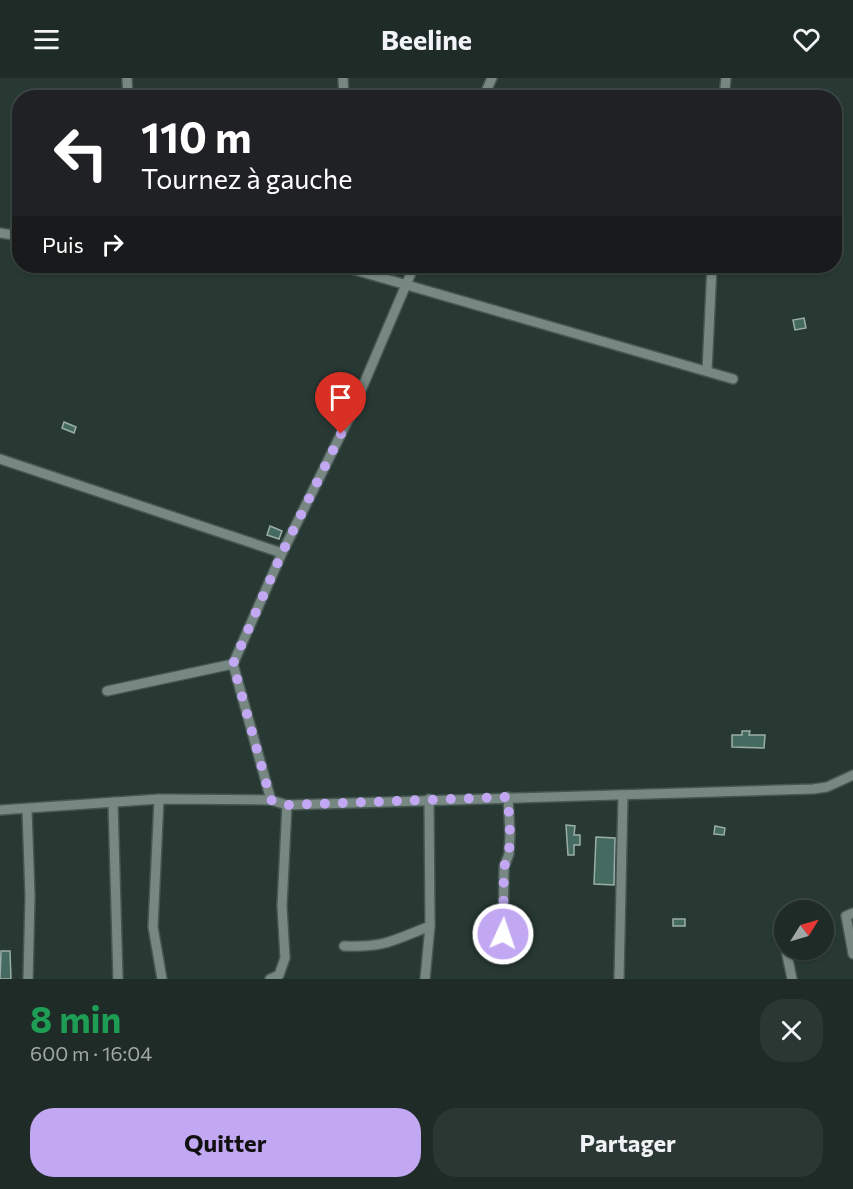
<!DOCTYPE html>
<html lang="fr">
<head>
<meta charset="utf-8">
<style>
	:root { --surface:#1e2b27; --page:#2b3733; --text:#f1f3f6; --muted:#a1a7a7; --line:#3c4744; --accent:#c2a8f3 }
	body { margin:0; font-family:Commissioner,sans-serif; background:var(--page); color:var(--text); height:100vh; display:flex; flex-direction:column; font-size:22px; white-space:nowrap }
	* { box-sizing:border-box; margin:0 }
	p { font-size:20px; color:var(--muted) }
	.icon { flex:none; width:33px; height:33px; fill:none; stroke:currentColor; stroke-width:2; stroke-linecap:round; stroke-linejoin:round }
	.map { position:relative; height:901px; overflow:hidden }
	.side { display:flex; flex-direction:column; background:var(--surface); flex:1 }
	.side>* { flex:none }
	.guide { position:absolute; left:12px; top:12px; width:830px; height:183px; border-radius:24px; box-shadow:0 2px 4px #0004,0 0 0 2px var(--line); background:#202124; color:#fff; overflow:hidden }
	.needle { width:39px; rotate:53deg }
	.tools { position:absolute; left:774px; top:822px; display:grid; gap:12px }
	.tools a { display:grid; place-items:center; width:60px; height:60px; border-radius:50%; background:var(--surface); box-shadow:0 2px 4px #0004,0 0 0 2px var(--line); font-size:30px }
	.pin { position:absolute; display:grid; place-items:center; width:51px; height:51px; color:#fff; margin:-62px -26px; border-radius:50% 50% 50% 0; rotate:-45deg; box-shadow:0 0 6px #0007 }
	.pin .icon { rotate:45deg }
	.me { position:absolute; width:66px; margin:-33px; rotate:3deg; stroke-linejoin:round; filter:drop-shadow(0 0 4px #0008) }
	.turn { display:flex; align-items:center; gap:21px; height:126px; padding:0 30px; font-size:27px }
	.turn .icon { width:78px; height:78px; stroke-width:2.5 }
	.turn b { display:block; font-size:42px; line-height:51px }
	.then { display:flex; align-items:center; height:57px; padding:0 30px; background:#0003; gap:12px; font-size:22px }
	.round { display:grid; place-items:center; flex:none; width:63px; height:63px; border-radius:24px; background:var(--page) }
	.overview { display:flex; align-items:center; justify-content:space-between; height:102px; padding:0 30px }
	h1 { font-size:36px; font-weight:700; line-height:45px; color:#1e9e55 }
	.button { display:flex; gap:12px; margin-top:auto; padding:12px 30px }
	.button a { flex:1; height:69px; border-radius:24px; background:var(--accent); color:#111; font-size:24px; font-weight:700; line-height:69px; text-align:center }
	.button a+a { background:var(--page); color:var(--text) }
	header { display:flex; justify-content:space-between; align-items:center; height:78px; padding:0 30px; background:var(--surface); font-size:27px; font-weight:700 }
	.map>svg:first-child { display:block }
	.building { fill:#456a5f; stroke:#9aaea7; stroke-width:1.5 }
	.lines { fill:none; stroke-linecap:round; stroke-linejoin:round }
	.street-casing { stroke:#465652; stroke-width:12 }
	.street { stroke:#778782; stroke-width:9 }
	.route { stroke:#c2a8f3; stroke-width:10; stroke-dasharray:0 18 }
</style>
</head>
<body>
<header><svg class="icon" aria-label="menu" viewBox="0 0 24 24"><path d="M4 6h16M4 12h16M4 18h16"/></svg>Beeline<svg class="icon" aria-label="heart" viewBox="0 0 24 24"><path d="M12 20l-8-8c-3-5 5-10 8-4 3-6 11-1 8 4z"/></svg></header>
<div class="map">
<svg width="853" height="901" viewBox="0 0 853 901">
	<rect width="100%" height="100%" fill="#283934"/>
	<g class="building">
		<polygon points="804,240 806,250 795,252 793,242"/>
		<polygon points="64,344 76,349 74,355 62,350"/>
		<polygon points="270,448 282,453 279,461 267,457"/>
		<polygon points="742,653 750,653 749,657 765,657 764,670 732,669 732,657 742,657"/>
		<polygon points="566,747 575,748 574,757 580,757 580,767 574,767 574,777 568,777"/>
		<polygon points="715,748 725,750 724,757 714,756"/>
		<polygon points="596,759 615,760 614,807 594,806"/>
		<rect x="673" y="841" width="12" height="7"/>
		<polygon points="1,873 10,873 11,901 0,901"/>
	</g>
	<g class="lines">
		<defs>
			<g id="street">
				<polyline points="127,0 128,20"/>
				<polyline points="343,0 344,20"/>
				<polyline points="483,20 492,0"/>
				<polyline points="724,20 726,0"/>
				<polyline points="0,155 20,158"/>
				<polyline points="341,188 733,301"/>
				<polyline points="707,293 712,188"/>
				<polyline points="0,381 282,475"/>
				<polyline points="107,613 233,586"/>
				<polyline points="159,721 153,849 162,901"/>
				<polyline points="271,722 233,586 282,475 351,336 414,188"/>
				<polyline points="113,724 118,901"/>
				<polyline points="0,732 159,721 271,722 287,727 813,711 827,709 853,697"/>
				<polyline points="27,732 30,818 28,901"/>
				<polyline points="853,835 846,838 853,876"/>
				<polyline points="503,857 504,789 509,776 510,756 508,719"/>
				<path d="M344,868C384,870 394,862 430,848"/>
				<polyline points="786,872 792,901"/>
				<polyline points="270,901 279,897 285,880 282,828 287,727"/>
				<polyline points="425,901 430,848 429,721"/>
				<polyline points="619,901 623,717"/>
			</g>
		</defs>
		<use href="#street" class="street-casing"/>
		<use href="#street" class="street"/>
	</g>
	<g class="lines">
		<polyline class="route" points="341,356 282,475 233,586 271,722 287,727 508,719 510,756 509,776 504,789 503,856"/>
	</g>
</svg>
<div class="tools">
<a><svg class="needle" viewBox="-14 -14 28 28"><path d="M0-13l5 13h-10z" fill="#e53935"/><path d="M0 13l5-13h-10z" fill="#a1a7a7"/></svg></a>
</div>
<div class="pin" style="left:341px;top:356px;background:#d93025"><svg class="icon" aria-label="arrive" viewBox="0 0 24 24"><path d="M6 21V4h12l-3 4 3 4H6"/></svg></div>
<svg class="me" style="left:503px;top:856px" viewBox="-20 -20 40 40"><circle r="17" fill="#c2a8f3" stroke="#fff" stroke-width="3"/><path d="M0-11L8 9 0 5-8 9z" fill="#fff"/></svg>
<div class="guide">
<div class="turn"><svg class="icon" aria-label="left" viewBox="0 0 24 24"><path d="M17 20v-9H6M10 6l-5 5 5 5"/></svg><div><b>110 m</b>Tournez à gauche</div></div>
<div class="then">Puis<svg class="icon" aria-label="right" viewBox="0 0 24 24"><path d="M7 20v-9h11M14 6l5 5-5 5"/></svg></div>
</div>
</div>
<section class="side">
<div class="overview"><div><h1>8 min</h1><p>600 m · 16:04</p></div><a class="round"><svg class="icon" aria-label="close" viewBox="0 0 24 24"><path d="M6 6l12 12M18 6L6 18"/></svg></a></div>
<div class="button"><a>Quitter</a><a>Partager</a></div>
</section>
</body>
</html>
